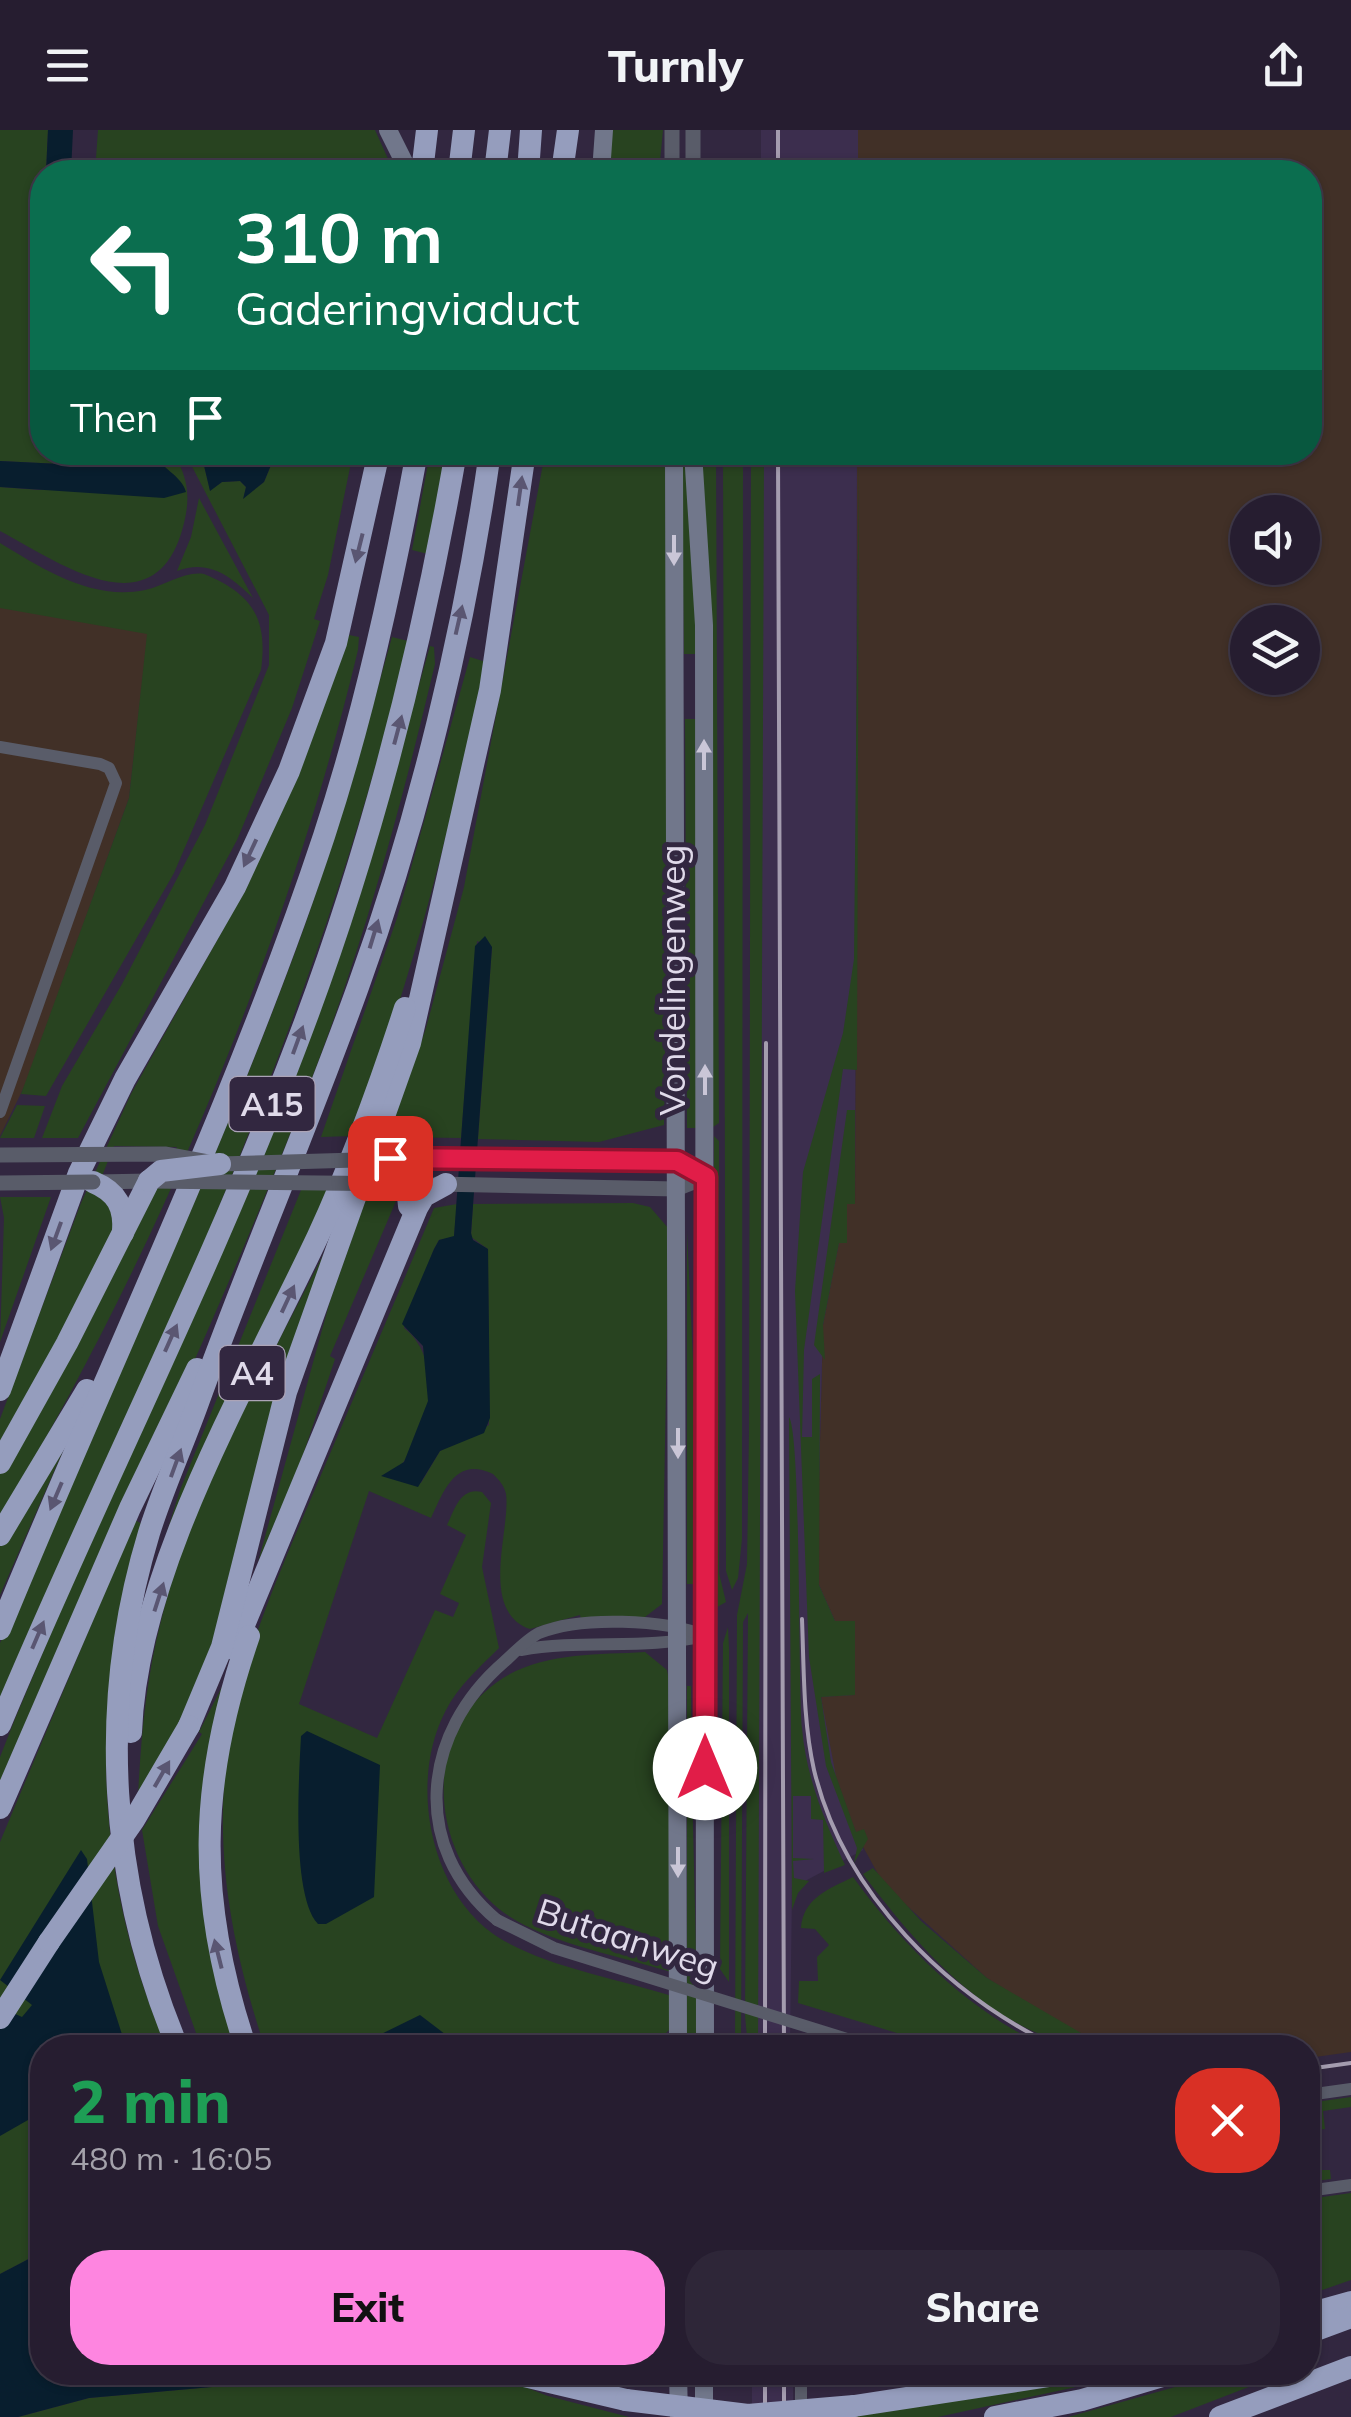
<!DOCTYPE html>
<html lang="en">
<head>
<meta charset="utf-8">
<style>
	:root { --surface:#261d30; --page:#2e2638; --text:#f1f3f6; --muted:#a4a2ab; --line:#423b4c; --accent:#fe85e0 }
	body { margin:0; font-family:Mulish,sans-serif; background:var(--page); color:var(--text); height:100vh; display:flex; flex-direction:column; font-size:38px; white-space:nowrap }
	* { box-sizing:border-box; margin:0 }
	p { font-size:32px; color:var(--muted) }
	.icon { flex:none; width:55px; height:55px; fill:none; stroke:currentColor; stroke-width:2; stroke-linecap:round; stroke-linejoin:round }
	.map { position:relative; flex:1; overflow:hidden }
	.side { position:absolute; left:30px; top:1905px; width:1290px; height:350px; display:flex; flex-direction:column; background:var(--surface); border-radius:40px; box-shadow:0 2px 8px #0004,0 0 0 2px var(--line) }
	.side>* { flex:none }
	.top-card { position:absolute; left:30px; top:30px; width:1292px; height:305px; border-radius:40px; box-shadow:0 2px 8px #0004,0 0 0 2px var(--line); background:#0b6e4f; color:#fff; overflow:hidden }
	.tools { position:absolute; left:1230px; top:365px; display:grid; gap:20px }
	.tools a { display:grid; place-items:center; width:90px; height:90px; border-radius:50%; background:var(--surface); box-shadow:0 2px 8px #0004,0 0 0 2px var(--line); font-size:50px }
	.pin { position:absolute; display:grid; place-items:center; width:85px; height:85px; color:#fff; margin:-42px; border-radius:20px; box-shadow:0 5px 15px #0006 }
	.me { position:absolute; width:110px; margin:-55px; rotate:0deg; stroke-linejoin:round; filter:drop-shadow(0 0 8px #0008) }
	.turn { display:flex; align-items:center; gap:35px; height:210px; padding:0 40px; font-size:45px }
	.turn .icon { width:130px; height:130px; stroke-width:2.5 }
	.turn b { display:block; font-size:70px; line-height:85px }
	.then { display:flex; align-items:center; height:95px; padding:0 40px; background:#0003; gap:20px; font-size:38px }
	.round { display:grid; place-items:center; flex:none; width:105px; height:105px; border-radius:40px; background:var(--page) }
	.overview { display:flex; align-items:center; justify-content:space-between; height:170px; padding:0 40px }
	h1 { font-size:60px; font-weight:800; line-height:75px; color:#1e9e55 }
	.primary-button { display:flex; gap:20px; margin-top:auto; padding:20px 40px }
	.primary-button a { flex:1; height:115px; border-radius:40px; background:var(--accent); color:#111; font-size:40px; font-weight:800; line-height:115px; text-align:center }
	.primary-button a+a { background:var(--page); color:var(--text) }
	header { display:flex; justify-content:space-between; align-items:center; height:130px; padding:0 40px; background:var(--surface); font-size:45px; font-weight:800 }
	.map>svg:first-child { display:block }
	.industrial { fill:#413027; fill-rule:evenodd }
	.built { fill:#3c2e4e }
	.green { fill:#284320; fill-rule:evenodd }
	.water { fill:#081e2e }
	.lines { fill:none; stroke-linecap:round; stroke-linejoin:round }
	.minor { stroke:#595c69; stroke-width:12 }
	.tertiary { stroke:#595c69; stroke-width:15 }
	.secondary { stroke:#71778b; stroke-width:18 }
	.motorway { stroke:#959dbd; stroke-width:22 }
	.rail { stroke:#a49caf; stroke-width:4 }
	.minor-bridge { stroke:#595c69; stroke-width:12 }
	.tertiary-bridge { stroke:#595c69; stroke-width:15 }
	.motorway-bridge { stroke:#959dbd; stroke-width:22 }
	.oneway { fill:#5a5672 }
	.oneway2 { fill:#cac6d7 }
	.route-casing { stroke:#92132f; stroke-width:25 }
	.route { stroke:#e11d48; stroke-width:18 }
	.labels { text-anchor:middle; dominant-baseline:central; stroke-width:10; stroke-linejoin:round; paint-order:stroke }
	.shield { fill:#322740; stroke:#aca4b7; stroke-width:2.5 }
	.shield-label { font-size:32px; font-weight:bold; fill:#e0daea }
	.street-label { font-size:35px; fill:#e0daea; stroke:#322740 }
</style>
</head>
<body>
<header><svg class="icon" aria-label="menu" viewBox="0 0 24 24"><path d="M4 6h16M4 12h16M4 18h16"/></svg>Turnly<svg class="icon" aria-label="share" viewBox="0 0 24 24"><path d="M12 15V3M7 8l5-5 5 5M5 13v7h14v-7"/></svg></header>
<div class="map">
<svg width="1351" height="2287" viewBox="0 0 1351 2287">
	<rect width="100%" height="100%" fill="#322740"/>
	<g class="industrial">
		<path d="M858,0H1351V1922L1308,1928V1918L1105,1917L1064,1897L987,1848L884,1755L855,1702L831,1632L821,1566L854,1564L855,1492L835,1491L819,1455L817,1429L823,1195L839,1112H847V1074L855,1073L857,323L1310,322V42H858ZM1248,382H1302V438H1248ZM1248,492H1302V548H1248Z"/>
		<polygon points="0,476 148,502 129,668 26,953 0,1006"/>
	</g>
	<g class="built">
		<rect x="761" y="0" width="97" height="42"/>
		<polygon points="761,323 857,323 855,1074 847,1074 847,1113 839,1113 823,1195 817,1428 819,1455 835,1491 855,1491 855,1565 821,1567 838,1657 863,1720 792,1758 790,1917 754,1917"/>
		<rect x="752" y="2243" width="41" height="44"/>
	</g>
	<g class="green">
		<polygon points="0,0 48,0 46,42 42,42 42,322 126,323 126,334 121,337 0,331"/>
		<polygon points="98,0 375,0 394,42 95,42"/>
		<polygon points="608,0 663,0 659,42 604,42"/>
		<path d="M173,322C190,351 191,371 181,404C150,500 55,430 0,401V357L39,360L161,338L153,323Z"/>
		<polygon points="764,322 758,1917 748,1917 745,1886 748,1483 743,1492 741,1917 735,1918 737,1485 747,1434 749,1301 751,323"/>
		<polygon points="185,323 201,323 210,360 222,352 240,351 246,357 244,367 264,352 276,323 353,323 328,445 314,489 320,491 292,578 237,710 78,1008 42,1008 62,956 122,854 205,695 269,535 269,485"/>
		<polygon points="430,323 445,323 428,424 412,420"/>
		<polygon points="545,323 665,323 669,652 664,995 599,1012 478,1009 492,817 477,811 461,1008 388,1007 426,898 464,757"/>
		<polygon points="702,323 716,323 719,993 713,997"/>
		<polygon points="723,323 743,323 742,1409 738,1448 732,1460 726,1441"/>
		<polygon points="859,323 857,940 843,939 804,1220 802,1307 812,1307 812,1249 820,1244 819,1455 835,1491 855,1491 855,1565 821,1567 831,1632 856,1702 864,1699 868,1709 854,1733 857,1718 826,1636 809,1527 795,1161 803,1042 843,903 854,829"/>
		<polygon points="681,328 687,328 698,524 684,524"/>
		<path d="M199,368L253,468C230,446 209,429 177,441L191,407Z"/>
		<path d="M0,413C43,439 92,471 145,460C165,456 184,441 204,444C253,464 268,489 261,540L174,743L46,966L21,964L129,668L147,504L0,478Z"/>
		<path d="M349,505L359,507L358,520C287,816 156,1126 0,1387V1289L81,1073L131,964L226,794ZM114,1016L177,1017L161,1052L111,1077L100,1051Z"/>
		<path d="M392,507L408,511C359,720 284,922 201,1120C137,1271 62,1418 0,1570V1513C98,1284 207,1059 294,825C333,721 362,614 392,507Z"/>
		<path d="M430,516L434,517L435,534C403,669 367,802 318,932C226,1176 107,1419 0,1663V1627L15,1589L358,772Z"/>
		<path d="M470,527L486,532C451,694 413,851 352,1006L321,1007L397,788Z"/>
		<polygon points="685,589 697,589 698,998 687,998"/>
		<polygon points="17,975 45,976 34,1008 0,1008"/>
		<polygon points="847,980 855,980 855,1074 847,1074 847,1113 839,1113 823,1195 825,1230 814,1215"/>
		<polygon points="714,1006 719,1011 719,1443 726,1472 712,1480"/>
		<polygon points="301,1060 330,1060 144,1476 180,1360"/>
		<polygon points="369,1060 389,1060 396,1071 330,1226 335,1229 299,1337 258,1432 330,1171"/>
		<polygon points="0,1067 51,1067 0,1212 4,1088"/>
		<path d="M633,1073L650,1077L669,1099L662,1474L645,1487L581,1489L580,1485L530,1499C478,1481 511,1399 506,1364C504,1355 499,1350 493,1344C456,1326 444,1360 431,1388L369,1361L299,1574L377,1608L435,1480L453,1487L459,1473L440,1464L466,1405L447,1395C455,1379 460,1357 482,1362L491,1373L482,1437L499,1518C479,1538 458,1556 445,1582C410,1650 428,1756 492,1803C536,1835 619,1849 672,1866V1897L664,1905L613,1907L586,1917L265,1918C234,1824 215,1732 226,1633C237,1534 280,1442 318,1352C357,1260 396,1169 434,1078L457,1074L454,1107L439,1110L434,1119L404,1198C444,1229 432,1301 400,1336L421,1353L440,1321L489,1295L488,1119L471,1107L473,1074Z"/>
		<polygon points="687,1101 696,1294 694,1454 687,1454"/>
		<path d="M329,1113L203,1552L138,1666C141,1607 146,1549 161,1491C193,1359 269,1234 329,1113Z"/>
		<path d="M789,1287C801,1304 798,1553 802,1598C806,1647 825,1692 845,1735L824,1743L823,1690L811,1689V1666H793V1728L814,1729L793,1731L794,1748L809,1751L798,1763L792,1780Z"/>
		<polygon points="70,1305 0,1465 0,1415"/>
		<path d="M135,1390L142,1394C131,1451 114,1509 109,1567C98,1685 119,1809 167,1917L42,1918V2122L0,2144V1712Z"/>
		<polygon points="728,1497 729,1519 729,1852 720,1839 723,1513"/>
		<path d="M645,1522L667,1540L669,1550L671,1842C620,1826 540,1812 499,1779C429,1721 420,1601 503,1548C545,1522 597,1525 645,1522Z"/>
		<polygon points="234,1533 208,1639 239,1917 201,1917 158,1796 142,1700 202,1604 199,1602"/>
		<path d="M687,1556H691C691,1677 697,1796 697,1917L687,1918Z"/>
		<path d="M873,1738L921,1791L987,1848L1105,1917C1004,1918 919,1819 863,1744Z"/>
		<path d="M853,1747C903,1816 968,1881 1047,1917H943L798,1873L799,1851H818L817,1827L829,1815L815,1799L801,1798C803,1768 829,1759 853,1747Z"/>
		<polygon points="1351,1967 1351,1977 1323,1981 1325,1999 1317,2000 1322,2040 1330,2040 1331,2049 1308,2052 1308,1973"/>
		<polygon points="1351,2063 1351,2150 1308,2165 1308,2069"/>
		<polygon points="295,2242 489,2243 548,2266 629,2287 18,2287 89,2268 266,2252"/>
		<polygon points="1225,2243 1285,2243 1171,2287 1068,2287"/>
		<polygon points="1097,2248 1099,2252 938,2287 847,2287"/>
	</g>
	<g class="water">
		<polygon points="48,0 73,0 71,42 46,42"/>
		<path d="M126,323H153C161,338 182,346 186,362L164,368L0,357V331L121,337L126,334Z"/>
		<polygon points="201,323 201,322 276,323 264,352 243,369 246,357 240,351 222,352 210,361"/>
		<polygon points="485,806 492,817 471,1103 473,1110 488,1119 490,1288 484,1303 440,1321 418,1357 381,1346 404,1332 428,1271 423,1216 402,1194 434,1119 439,1110 454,1106 475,816"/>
		<path d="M307,1601L380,1635L374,1767L326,1794H318C291,1766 299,1646 301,1606Z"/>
		<polygon points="81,1720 87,1729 99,1832 126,1917 42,1918 42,1982 0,2006 0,1877 22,1887 32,1875 0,1850"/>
		<polygon points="420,1885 462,1917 364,1917 367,1911"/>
		<polygon points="42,2122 42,2242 295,2243 266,2252 89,2268 18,2287 0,2287 0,2144"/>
	</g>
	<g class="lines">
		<g class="minor">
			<polyline points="0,617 100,634 109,638 116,653 0,982"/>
			<path d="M521,1520C582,1509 645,1520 705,1506"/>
			<path d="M497,1790C409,1716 422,1603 504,1532C514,1523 527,1509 539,1503C580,1486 665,1489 705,1506"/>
			<polyline points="1308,1965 1351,1959"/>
			<polyline points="1308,2061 1351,2055"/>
			<polyline points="801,2285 801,2242"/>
		</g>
		<g class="tertiary">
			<polyline points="672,0 672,42"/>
			<polyline points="693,0 693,42"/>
			<polyline points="390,1029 677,1031 706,1047"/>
			<polyline points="97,1052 149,1051"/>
			<polyline points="437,1054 676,1059 706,1047"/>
		</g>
		<g class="secondary">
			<polyline points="388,0 409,42"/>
			<polyline points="601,42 604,0"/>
			<polyline points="674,322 678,1918"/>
			<polyline points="693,322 704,495 705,1918"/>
			<polyline points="678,2242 679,2287"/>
			<polyline points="704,2287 704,2242"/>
		</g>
		<g class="motorway">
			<polyline points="422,42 427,0"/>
			<polyline points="459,42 464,0"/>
			<polyline points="495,42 500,0"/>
			<polyline points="528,42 531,0"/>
			<polyline points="562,42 568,0"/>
			<polyline points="390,1029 406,1046 409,1076"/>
			<path d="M93,1052C117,1062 125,1077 123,1103"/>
			<polyline points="0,1260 79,1043 125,949 235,757 289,641 336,513 379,322"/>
			<polyline points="0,1333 67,1213 149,1051"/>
			<polyline points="0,1405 87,1260"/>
			<path d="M0,1499C108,1235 234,977 324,706C365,581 393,451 417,322"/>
			<polyline points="234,1519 417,1078 424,1066 446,1054"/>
			<path d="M0,1595C94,1369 207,1150 294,921C369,727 420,528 456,322"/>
			<polyline points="189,1596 222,1517 286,1262 410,913 490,560 525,322"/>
			<path d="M131,1602C137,1438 249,1253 318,1106C352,1032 380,955 405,878"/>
			<polyline points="0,1678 130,1378 197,1239"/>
			<polyline points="0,1888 49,1812"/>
			<path d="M178,1918C109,1754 97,1574 149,1403C163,1358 183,1315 199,1270C249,1132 308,996 358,857C419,689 465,499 490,322"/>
			<path d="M246,1918C196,1770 198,1653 249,1506"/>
			<polyline points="1308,2184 1351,2172"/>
			<polyline points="1308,2203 1351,2187"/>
			<polyline points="507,2242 626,2270"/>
			<polyline points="854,2276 1075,2242"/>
			<polyline points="995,2287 1082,2270 1176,2242"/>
			<polyline points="1220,2287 1351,2237"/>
		</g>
		<g class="rail">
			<polyline points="778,42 778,0"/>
			<polyline points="778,322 784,1918"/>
			<path d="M802,1489C804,1539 803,1591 814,1640C844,1764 947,1865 1059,1918"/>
			<polyline points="765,1918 766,913"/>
			<polyline points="1308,1939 1351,1933"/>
			<polyline points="765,2287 765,2242"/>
			<polyline points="784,2287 784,2242"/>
		</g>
		<polyline class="minor-bridge" points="497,1790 554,1818 876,1918"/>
		<g class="tertiary-bridge">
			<polyline points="0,1025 166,1024 220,1034 390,1029"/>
			<polyline points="149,1051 408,1054"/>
			<polyline points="0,1053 93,1052"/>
		</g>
		<g class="motorway-bridge">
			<polyline points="149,1051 161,1041 220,1034"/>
			<polyline points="49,1812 134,1690 189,1596"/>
			<polyline points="626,2270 748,2285 854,2276"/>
		</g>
	</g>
	<defs><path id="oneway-solid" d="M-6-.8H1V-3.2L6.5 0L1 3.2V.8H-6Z" transform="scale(2.5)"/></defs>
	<g class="oneway">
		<use href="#oneway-solid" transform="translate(520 361) rotate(-82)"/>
		<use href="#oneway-solid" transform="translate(359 418) rotate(104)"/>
		<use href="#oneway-solid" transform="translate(459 490) rotate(-77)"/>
		<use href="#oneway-solid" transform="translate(398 600) rotate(-75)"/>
		<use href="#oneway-solid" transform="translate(250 723) rotate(115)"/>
		<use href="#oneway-solid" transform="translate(374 804) rotate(-73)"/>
		<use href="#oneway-solid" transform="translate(298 910) rotate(-70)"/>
		<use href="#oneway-solid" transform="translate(56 1106) rotate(110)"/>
		<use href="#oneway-solid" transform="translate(288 1169) rotate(-65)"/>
		<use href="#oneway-solid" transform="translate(171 1208) rotate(-66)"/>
		<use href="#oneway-solid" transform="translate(176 1333) rotate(-70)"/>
		<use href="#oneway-solid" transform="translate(56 1366) rotate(113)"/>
		<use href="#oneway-solid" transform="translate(159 1467) rotate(-72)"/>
		<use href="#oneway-solid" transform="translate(38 1505) rotate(-67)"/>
		<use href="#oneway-solid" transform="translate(162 1644) rotate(-60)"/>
		<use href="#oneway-solid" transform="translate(218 1824) rotate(-104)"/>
	</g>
	<g class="oneway2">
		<use href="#oneway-solid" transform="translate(674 420) rotate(90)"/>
		<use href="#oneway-solid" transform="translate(704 625) rotate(-90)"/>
		<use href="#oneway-solid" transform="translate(705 950) rotate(-90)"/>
		<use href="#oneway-solid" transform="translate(678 1313) rotate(90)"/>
		<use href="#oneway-solid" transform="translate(678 1732) rotate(90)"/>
	</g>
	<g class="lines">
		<defs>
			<polyline id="route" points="390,1028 677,1031 706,1047 705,1638"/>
		</defs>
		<use href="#route" class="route-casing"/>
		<use href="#route" class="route"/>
	</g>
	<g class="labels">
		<g class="shield">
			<rect x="229.5" y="947" width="85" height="54" rx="8"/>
			<rect x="219.5" y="1216" width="65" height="54" rx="8"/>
		</g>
		<g class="shield-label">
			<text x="272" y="974">A15</text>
			<text x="252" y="1243">A4</text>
		</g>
		<g class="street-label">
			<text transform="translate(672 850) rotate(-90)">Vondelingenweg</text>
			<text transform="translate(628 1808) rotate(18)">Butaanweg</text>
		</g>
	</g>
</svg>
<div class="tools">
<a><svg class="icon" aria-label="sound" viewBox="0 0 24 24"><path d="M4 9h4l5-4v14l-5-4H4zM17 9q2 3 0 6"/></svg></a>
<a><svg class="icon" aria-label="layers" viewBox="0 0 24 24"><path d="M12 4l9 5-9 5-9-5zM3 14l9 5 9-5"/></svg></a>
</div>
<div class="pin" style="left:390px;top:1028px;background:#d93025"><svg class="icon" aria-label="arrive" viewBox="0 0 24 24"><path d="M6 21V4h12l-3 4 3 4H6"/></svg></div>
<svg class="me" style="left:705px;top:1638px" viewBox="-20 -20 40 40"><circle r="19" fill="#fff"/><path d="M0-13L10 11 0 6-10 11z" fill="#e11d48"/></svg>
<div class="top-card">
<div class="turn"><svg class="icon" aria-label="left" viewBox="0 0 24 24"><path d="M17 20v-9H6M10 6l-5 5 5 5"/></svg><div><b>310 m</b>Gaderingviaduct</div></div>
<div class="then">Then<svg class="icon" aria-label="arrive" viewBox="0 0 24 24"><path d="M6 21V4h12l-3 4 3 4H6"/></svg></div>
</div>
<section class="side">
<div class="overview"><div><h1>2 min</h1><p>480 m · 16:05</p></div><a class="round" style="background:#d93025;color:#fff"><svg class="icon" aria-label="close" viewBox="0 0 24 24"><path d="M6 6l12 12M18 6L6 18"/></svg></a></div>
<div class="primary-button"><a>Exit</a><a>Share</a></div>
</section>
</div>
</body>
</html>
